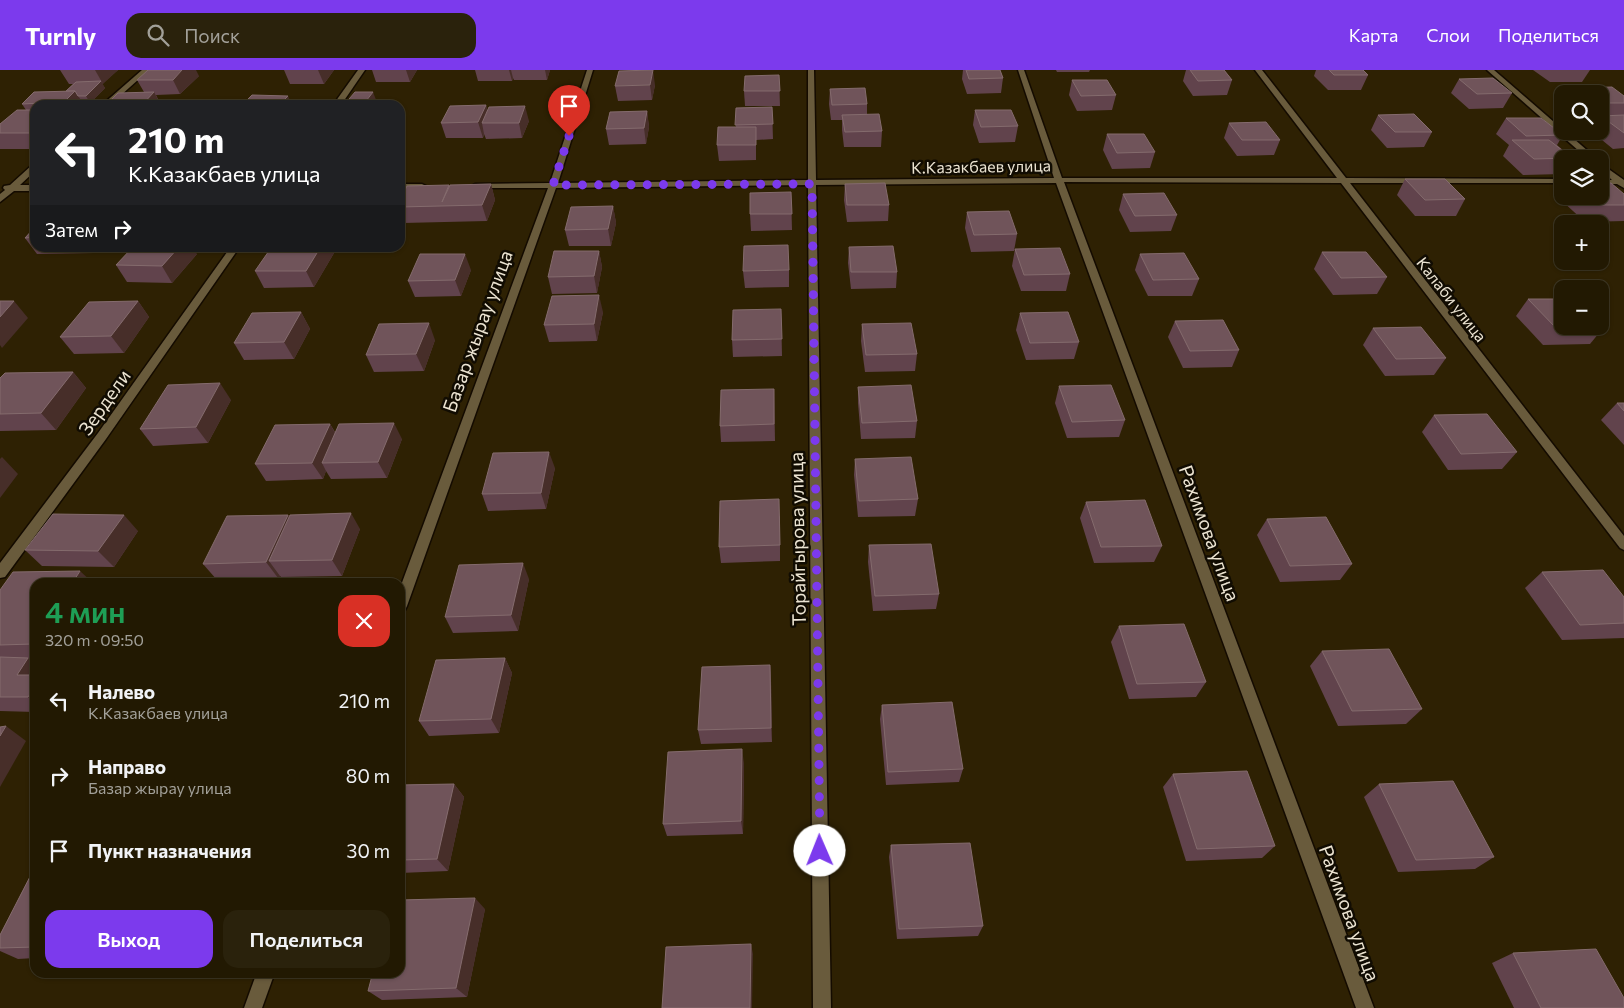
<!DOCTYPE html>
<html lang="ru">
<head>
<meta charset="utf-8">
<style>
	:root { --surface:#221902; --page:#2a220c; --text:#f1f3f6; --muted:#a2a099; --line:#3f3824; --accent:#7c3aed }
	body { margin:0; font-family:Commissioner,sans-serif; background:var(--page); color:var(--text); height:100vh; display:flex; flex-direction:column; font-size:19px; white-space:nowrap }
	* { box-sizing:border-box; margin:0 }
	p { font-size:16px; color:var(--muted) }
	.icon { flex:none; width:28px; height:28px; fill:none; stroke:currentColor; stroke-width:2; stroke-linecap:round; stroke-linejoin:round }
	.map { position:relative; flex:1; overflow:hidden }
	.drawer { position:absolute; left:30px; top:508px; width:375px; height:400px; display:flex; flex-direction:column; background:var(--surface); border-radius:15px; box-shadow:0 1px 4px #0004,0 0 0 1px var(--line) }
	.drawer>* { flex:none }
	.top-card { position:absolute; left:30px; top:30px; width:375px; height:152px; border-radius:15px; box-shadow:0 1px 4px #0004,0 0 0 1px var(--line); background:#202124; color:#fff; overflow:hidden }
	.tools { position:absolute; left:1554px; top:15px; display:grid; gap:10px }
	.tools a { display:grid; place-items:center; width:55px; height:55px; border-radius:10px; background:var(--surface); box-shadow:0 1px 4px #0004,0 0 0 1px var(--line); font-size:25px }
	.pin { position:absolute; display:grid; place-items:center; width:42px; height:42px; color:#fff; margin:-51px -21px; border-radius:50% 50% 50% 0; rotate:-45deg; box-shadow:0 0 5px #0007 }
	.pin .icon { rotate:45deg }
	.me { position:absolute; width:55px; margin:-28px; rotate:359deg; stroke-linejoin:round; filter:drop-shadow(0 0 4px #0008) }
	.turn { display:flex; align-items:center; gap:18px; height:105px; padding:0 15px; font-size:22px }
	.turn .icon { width:65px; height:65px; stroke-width:2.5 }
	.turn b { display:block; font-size:35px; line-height:42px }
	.then { display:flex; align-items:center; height:48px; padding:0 15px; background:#0003; gap:10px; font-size:19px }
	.round { display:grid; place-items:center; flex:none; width:52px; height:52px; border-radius:15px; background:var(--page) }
	.headline { display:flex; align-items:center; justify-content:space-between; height:85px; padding:0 15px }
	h1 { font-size:30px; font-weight:600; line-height:38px; color:#1e9e55 }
	.primary-button { display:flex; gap:10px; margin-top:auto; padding:10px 15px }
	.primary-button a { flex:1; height:58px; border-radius:15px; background:var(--accent); color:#fff; font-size:20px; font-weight:600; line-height:58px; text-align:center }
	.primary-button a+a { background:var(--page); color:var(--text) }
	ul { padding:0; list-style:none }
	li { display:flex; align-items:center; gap:15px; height:75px; padding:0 15px }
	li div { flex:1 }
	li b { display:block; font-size:19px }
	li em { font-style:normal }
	header { display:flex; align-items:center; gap:30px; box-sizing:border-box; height:70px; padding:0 25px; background:var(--accent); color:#fff }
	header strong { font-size:24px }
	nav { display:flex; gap:28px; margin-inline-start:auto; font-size:18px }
	.search { width:350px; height:45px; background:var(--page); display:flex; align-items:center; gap:12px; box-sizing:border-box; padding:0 18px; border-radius:15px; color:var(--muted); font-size:19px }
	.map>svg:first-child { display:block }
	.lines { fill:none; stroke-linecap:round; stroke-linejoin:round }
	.minor-casing { stroke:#140b00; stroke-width:3 }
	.minor { fill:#695b3c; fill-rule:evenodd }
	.wall { fill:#61434c }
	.shaded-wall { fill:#472e29 }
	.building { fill:#70545a; stroke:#846b6d }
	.route { stroke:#7c3aed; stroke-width:9; stroke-dasharray:0 16.2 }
	.labels { text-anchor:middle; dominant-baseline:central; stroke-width:5; stroke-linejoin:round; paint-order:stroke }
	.far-street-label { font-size:16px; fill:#ece4d2; stroke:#110c02 }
	.street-label { font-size:19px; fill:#ece4d2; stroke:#110c02 }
</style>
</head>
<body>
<header>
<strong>Turnly</strong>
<div class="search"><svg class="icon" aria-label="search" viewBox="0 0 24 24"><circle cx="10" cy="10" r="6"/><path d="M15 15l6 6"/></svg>Поиск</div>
<nav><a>Карта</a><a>Слои</a><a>Поделиться</a></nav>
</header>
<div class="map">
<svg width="1624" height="938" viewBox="0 0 1624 938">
	<rect width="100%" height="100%" fill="#2e2103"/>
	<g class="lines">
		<defs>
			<g id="minor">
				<polygon points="142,0 149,0 110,35 102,35"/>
				<polygon points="358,0 365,0 341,35 333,35"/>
				<polygon points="587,0 593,0 558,113 808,110 808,0 814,0 816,110 1054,108 1018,0 1024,0 1062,108 1337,108 1255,0 1262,0 1346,108 1562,109 1562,113 1350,113 1624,466 1624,480 1620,478 1341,113 1064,112 1374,938 1356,938 1056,113 816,115 831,938 813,938 808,115 556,118 407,536 405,540 400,541 400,518 548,118 475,118 471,116 475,114 550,113"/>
				<polygon points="1487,0 1494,0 1562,59 1562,61 1565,61 1597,89 1588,89"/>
				<polygon points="1600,93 1624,110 1624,118 1617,114 1600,114 1600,110 1612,110 1600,99"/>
				<polygon points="32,95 35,95 35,101 20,115 35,115 35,121 14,121 0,132 0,124 5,120 3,118 4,116 10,115"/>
				<polygon points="400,114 422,114 426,116 422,118 400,118"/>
				<polygon points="230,178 239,178 106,369 5,507 0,508 0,493 98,363"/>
				<polygon points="257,902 275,902 262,938 244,938"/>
			</g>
		</defs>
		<use href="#minor" class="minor-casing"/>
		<use href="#minor" class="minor"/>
	</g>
	<g class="wall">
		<polygon points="60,0 118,0 102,14 105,18 90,33 83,33 84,35 35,35 35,79 0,79 0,54 26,40 22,34 66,21 73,14 69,14"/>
		<polygon points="284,0 334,0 324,14 290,14"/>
		<polygon points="372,0 417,0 410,12 376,12"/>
		<polygon points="475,0 550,0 547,10 514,10 513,8 512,11 478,11"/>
		<polygon points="963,0 1000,0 1003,8 1001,23 967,24 962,9"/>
		<polygon points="1056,0 1090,0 1089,2 1057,2"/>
		<polygon points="1186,0 1224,0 1232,10 1227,25 1193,26 1183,11"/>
		<polygon points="1316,0 1363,0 1368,5 1361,20 1328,20 1314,6"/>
		<polygon points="1533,0 1590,0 1582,12 1550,12"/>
		<polygon points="779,5 780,36 745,36 744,21"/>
		<polygon points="199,6 180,24 156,25 161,35 106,35 144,22 137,10"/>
		<polygon points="1459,9 1512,23 1503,38 1469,39 1451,23"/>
		<polygon points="1072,10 1116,25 1112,40 1077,41 1069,25"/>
		<polygon points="655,15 652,30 618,31 615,16"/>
		<polygon points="1577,18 1624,26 1624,78 1613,79 1591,61 1600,61 1600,24 1573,24"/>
		<polygon points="830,19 867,34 867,44 882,61 881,77 844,77 842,60 842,50 831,50 829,34"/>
		<polygon points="486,35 487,40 529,51 522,68 486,69 484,64 483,68 446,68 441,53"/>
		<polygon points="772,37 773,69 756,70 756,90 719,91 717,75 736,57 736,38"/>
		<polygon points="975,40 1018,56 1015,72 979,73 973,55"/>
		<polygon points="647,41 649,57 646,74 609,75 606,59"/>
		<polygon points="1378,45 1432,62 1424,77 1387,78 1371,60"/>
		<polygon points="1506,48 1563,65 1557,75 1572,88 1562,89 1562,104 1523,105 1503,86 1509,75 1496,64"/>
		<polygon points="1229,53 1280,70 1274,85 1237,86 1224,68"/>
		<polygon points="1107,64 1155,82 1150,98 1112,99 1103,80"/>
		<polygon points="1405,109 1465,129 1456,146 1415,146 1397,125"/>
		<polygon points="491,114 495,130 487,151 403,153 400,146 400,130 449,116"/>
		<polygon points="845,114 889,135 888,151 847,152 844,130"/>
		<polygon points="791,122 792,160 751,161 750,144"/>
		<polygon points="1123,124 1177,145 1171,161 1130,162 1119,140"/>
		<polygon points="1624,124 1624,151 1585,152 1561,130 1563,126 1600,126"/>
		<polygon points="613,136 616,153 611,176 569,176 565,160"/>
		<polygon points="967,142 1017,164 1014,181 971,182 965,158"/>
		<polygon points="35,157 35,178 99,178 94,183 37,184 25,168"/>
		<polygon points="849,177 897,202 896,218 851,219 848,193"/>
		<polygon points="337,178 314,217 264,218 255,201"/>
		<polygon points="1015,179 1070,204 1066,221 1021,221 1012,196"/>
		<polygon points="599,181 602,197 597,223 552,224 548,207"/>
		<polygon points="1322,182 1387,207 1377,224 1333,225 1314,199"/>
		<polygon points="197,184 172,213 127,212 116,195"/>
		<polygon points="1140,184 1199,209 1192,226 1148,226 1135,200"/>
		<polygon points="471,200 461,226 415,227 408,211"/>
		<polygon points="789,200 789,217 745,218 743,201"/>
		<polygon points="1528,229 1604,257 1590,274 1543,275 1516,246"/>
		<polygon points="138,231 149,247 124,283 74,284 60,267"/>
		<polygon points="781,239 782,286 733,287 732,270"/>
		<polygon points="301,242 310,259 294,289 244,290 234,273"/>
		<polygon points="603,242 597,271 549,272 544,255"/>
		<polygon points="1020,243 1079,272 1074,289 1026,290 1016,260"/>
		<polygon points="1175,251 1239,280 1232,297 1183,298 1168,267"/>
		<polygon points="862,254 917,284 915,301 865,302 861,271"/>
		<polygon points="1373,258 1446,288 1434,305 1385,306 1363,275"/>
		<polygon points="435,270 424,301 374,302 366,285"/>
		<polygon points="73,302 86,318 56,360 0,361 0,308"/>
		<polygon points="1059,316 1125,350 1119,367 1067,368 1055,333"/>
		<polygon points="858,317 917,351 915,368 861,369 858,333"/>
		<polygon points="774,319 775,371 721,372 720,356"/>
		<polygon points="231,330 208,373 153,376 140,359"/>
		<polygon points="1617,333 1624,333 1624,375 1601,350"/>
		<polygon points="1434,345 1517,382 1502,399 1448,400 1422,362"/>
		<polygon points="330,354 335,362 402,369 387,408 331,409 326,401 323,409 266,411 255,394"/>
		<polygon points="855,389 918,429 915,446 858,447 854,405"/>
		<polygon points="555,398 546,439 488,441 482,424"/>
		<polygon points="1086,432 1162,476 1154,492 1094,493 1080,448"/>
		<polygon points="288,445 289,447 360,459 342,506 281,507 280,506 278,508 217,510 203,494"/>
		<polygon points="780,446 780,491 721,493 719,477"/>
		<polygon points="1267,449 1352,494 1340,510 1280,512 1257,465"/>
		<polygon points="138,461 114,497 42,496 25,480"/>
		<polygon points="869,475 939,524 936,539 873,541 868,492"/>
		<polygon points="1542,502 1624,527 1624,568 1562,570 1525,518"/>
		<polygon points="529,509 518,561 453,563 445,547"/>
		<polygon points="35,512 35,590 31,590 35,593 35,642 0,641 0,520"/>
		<polygon points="1119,556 1206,612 1196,627 1129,629 1111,572"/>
		<polygon points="1322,581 1422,639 1406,654 1338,656 1310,596"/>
		<polygon points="505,588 512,603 499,663 429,666 419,651"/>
		<polygon points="770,595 771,610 772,672 701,674 698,660"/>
		<polygon points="882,635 963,699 959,712 886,715 880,649"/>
		<polygon points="744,693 743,764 667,766 663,754"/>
		<polygon points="1173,704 1275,776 1262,788 1186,791 1163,717"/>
		<polygon points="454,714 464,727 448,801 400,803 400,715"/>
		<polygon points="1379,714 1494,787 1475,799 1398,802 1364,727"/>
		<polygon points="891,775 983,856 978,866 897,869 889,787"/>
		<polygon points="35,797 35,888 18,889 0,881 0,865"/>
		<polygon points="485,839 467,927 382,930 368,921"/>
		<polygon points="1513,883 1624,938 1514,938 1492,893"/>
	</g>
	<g class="shaded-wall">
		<polygon points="95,0 118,0 103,14"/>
		<polygon points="182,0 196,0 199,6 180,24 173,10"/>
		<polygon points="318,0 334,0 324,14"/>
		<polygon points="406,0 417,0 410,12"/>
		<polygon points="509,0 511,0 513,8 512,11"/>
		<polygon points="545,0 550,0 547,10"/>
		<polygon points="653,0 655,15 652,30 650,15"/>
		<polygon points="101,11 105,18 90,33 86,26"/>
		<polygon points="75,21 84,35 65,35 64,32"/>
		<polygon points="154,22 161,35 142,35"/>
		<polygon points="373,22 378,35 363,35"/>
		<polygon points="288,26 292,35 279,35"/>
		<polygon points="486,35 490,50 482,53 484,64 483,68 478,52"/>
		<polygon points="525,36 529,51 522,68 519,53"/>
		<polygon points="647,41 649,57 646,74 644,58"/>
		<polygon points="35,60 35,68 32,63"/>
		<polygon points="491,114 495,130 487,151 482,135"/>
		<polygon points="613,136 616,153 611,176 608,159"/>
		<polygon points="90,178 99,178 94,183"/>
		<polygon points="178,178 193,178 197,184 172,213 162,196"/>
		<polygon points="320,178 337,178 314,217 306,201"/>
		<polygon points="599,181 602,197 597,223 594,206"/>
		<polygon points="465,184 471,200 461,226 455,210"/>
		<polygon points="599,225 603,242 597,271 594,254"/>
		<polygon points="14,231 28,248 2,278 0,275 0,247"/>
		<polygon points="138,231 149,247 124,283 111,266"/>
		<polygon points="301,242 310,259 294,289 284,272"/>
		<polygon points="429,253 435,270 424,301 416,284"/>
		<polygon points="73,302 86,318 56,360 41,343"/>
		<polygon points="220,313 231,330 208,373 196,357"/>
		<polygon points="394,353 402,369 387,408 378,392"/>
		<polygon points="330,354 339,370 322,393 326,401 323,409 312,393"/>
		<polygon points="549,382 555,398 546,439 541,423"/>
		<polygon points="2,387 18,404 0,428 0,389"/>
		<polygon points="351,443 360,459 342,506 332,490"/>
		<polygon points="124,445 138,461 114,497 98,481"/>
		<polygon points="288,445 299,461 269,491 280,506 278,508 266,492"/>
		<polygon points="523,493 529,509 518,561 511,545"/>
		<polygon points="80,501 92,512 73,512"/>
		<polygon points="28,588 35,593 35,633 28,627 17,605"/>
		<polygon points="505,588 512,603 499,663 491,649"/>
		<polygon points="770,595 771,610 772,672 771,658"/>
		<polygon points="6,656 26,671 0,717 0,666"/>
		<polygon points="742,679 744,693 743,764 741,751"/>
		<polygon points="454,714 464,727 448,801 437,789"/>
		<polygon points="475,828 485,839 467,927 456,918"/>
		<polygon points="751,874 753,884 752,938 750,938"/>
	</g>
	<g class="building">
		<polygon points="148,0 182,0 173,10 137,10"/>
		<polygon points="653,0 650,15 615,16 619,1"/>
		<polygon points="966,0 1000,0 1003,8 969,9"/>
		<polygon points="1190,0 1224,0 1232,10 1198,11"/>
		<polygon points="1329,0 1363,0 1368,5 1334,5"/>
		<polygon points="779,5 780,21 744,21 745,6"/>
		<polygon points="1493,8 1512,23 1477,24 1459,9"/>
		<polygon points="1072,10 1107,10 1116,25 1081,26"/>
		<polygon points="101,11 86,26 78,26 75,21 66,21 76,12"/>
		<polygon points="1612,17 1624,26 1624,33 1600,33 1600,24 1586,24 1577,18"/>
		<polygon points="865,18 867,34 832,35 830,19"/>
		<polygon points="75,21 64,32 22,34 34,22"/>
		<polygon points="154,22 142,35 106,35 118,23"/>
		<polygon points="355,22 373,22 363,35 344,35"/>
		<polygon points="252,25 288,26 279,35 242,35"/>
		<polygon points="486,35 478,52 441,53 450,36"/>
		<polygon points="525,36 519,53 482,53 489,37"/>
		<polygon points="772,37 773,54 735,55 736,38"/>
		<polygon points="17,40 35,40 35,60 32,63 0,63 0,54"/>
		<polygon points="975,40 1011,40 1018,56 981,57"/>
		<polygon points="647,41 644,58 606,59 610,42"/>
		<polygon points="879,44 882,61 845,62 842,45"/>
		<polygon points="1414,44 1432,62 1395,62 1378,45"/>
		<polygon points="1624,45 1624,63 1601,46"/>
		<polygon points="1506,48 1541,48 1563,65 1526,66"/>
		<polygon points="1266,52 1280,70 1242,70 1229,53"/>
		<polygon points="718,57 756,57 756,75 717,75"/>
		<polygon points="1107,64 1144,64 1155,82 1117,83"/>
		<polygon points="1512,70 1549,70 1572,88 1534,89"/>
		<polygon points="1405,109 1445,109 1465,129 1425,130"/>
		<polygon points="885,113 889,135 847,135 845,114"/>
		<polygon points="1600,113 1611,113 1624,124 1624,135 1596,135 1586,126 1600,126"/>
		<polygon points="491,114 482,135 400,137 400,130 407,116 449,115 442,132 450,115"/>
		<polygon points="791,122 792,144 750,144 750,123"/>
		<polygon points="1164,123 1177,145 1135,146 1123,124"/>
		<polygon points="613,136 608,159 565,160 571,137"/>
		<polygon points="1009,141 1017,164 974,165 967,142"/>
		<polygon points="35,157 35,167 25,168"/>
		<polygon points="788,175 789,200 743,201 744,176"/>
		<polygon points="893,176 897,202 851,202 849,177"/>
		<polygon points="132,178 178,178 162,196 116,195"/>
		<polygon points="271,178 320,178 306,201 255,201"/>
		<polygon points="1060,178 1070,204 1024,205 1015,179"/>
		<polygon points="554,181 599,181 594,206 548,207"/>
		<polygon points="1322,182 1366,182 1387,207 1341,208"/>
		<polygon points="1184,183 1199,209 1153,210 1140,184"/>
		<polygon points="420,184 465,184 455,210 408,211"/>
		<polygon points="599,225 594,254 544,255 552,226"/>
		<polygon points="1528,229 1562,229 1562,256 1600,256 1600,254 1604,257 1556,258"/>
		<polygon points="0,231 14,231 0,247"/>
		<polygon points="138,231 111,266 60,267 89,232"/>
		<polygon points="781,239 782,269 732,270 733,240"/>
		<polygon points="301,242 284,272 234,273 252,243"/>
		<polygon points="1068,242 1079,272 1030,273 1020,243"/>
		<polygon points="1223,250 1239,280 1190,281 1175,251"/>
		<polygon points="429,253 416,284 366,285 379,254"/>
		<polygon points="911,253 917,284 866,285 862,254"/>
		<polygon points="1421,257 1446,288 1396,289 1373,258"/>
		<polygon points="73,302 41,343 0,344 0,308 5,303"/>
		<polygon points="220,313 196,357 140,359 168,315"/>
		<polygon points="911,315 917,351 862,353 858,317"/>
		<polygon points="1111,315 1125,350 1072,352 1059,316"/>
		<polygon points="774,319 774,354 720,356 721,320"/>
		<polygon points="1617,333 1624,333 1624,341"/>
		<polygon points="1487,344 1517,382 1461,384 1434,345"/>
		<polygon points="394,353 378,392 322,393 339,354"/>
		<polygon points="330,354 312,393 255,394 275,355"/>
		<polygon points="549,382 541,423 482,424 493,383"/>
		<polygon points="911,387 918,429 859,431 855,389"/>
		<polygon points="779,429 780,475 719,477 720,431"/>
		<polygon points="1145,430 1162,476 1101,477 1086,432"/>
		<polygon points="351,443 332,490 269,491 290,445"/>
		<polygon points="53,444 124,445 98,481 25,480"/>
		<polygon points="288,445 266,492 203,494 227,446"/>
		<polygon points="1326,447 1352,494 1290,496 1267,449"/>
		<polygon points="931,474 939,524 875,526 869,475"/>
		<polygon points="523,493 511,545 445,547 459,495"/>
		<polygon points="1603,500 1624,527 1624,553 1580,555 1542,502"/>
		<polygon points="80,501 73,512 35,512 35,572 33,574 0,575 0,520 13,502"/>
		<polygon points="1184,554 1206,612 1137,614 1119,556"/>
		<polygon points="1389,579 1422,639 1352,641 1322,581"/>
		<polygon points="0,587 28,588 17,605 35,605 35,617 28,627 0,627"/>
		<polygon points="505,588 491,649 419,651 436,590"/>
		<polygon points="770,595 771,658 698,660 702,597"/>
		<polygon points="952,632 963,699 888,702 882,635"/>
		<polygon points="6,656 0,666 0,657"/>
		<polygon points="742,679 741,751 663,754 668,682"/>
		<polygon points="1247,701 1275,776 1197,779 1173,704"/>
		<polygon points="1453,711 1494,787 1416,790 1379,714"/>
		<polygon points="454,714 437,789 400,790 400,715"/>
		<polygon points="970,773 983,856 899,859 891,775"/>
		<polygon points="35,797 35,877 0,878 0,865"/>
		<polygon points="475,828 456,918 368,921 373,902 400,902 400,830"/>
		<polygon points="751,874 750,938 662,938 666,877"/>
		<polygon points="1596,879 1624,928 1624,938 1541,938 1513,883"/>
	</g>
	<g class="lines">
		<polyline class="route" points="569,66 553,115 812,114 820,781"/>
	</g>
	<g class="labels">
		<g class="far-street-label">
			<text transform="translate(981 96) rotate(-1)">К.Казакбаев улица</text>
			<text transform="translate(1452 229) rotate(52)">Калаби улица</text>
		</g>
		<g class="street-label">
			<text transform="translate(477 261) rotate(-70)">Базар жырау улица</text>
			<text transform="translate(104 332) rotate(-55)">Зердели</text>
			<text transform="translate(1210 463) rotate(70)">Рахимова улица</text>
			<text transform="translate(797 469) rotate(-91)">Торайгырова улица</text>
			<text transform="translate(1350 843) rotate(70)">Рахимова улица</text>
		</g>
	</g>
</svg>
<div class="tools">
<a><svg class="icon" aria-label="search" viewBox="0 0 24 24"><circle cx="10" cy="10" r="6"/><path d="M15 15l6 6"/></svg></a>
<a><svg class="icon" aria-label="layers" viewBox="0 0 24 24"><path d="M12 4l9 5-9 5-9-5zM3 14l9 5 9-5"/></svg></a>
<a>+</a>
<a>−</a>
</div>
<div class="pin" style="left:569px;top:66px;background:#d93025"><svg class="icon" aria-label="arrive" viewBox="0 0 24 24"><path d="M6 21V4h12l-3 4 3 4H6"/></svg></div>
<svg class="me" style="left:820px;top:781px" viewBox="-20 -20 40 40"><circle r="19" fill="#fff"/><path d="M0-13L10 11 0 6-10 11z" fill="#7c3aed"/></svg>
<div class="top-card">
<div class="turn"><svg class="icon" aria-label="left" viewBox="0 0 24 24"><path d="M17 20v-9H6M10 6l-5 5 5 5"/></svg><div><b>210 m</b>К.Казакбаев улица</div></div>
<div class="then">Затем<svg class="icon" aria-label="right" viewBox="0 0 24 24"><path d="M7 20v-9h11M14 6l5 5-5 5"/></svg></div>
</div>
<section class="drawer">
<div class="headline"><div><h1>4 мин</h1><p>320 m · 09:50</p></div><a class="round" style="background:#d93025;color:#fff"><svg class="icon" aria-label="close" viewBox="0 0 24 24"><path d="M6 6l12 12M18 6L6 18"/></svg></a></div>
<ul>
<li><svg class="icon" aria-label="left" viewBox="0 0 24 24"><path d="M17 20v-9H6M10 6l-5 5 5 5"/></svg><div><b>Налево</b><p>К.Казакбаев улица</p></div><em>210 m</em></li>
<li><svg class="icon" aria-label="right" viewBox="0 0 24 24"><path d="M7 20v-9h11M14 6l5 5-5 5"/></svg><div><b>Направо</b><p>Базар жырау улица</p></div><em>80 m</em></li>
<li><svg class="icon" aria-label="arrive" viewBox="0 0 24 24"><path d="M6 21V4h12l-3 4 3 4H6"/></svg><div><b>Пункт назначения</b></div><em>30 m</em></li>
</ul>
<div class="primary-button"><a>Выход</a><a>Поделиться</a></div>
</section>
</div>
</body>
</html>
